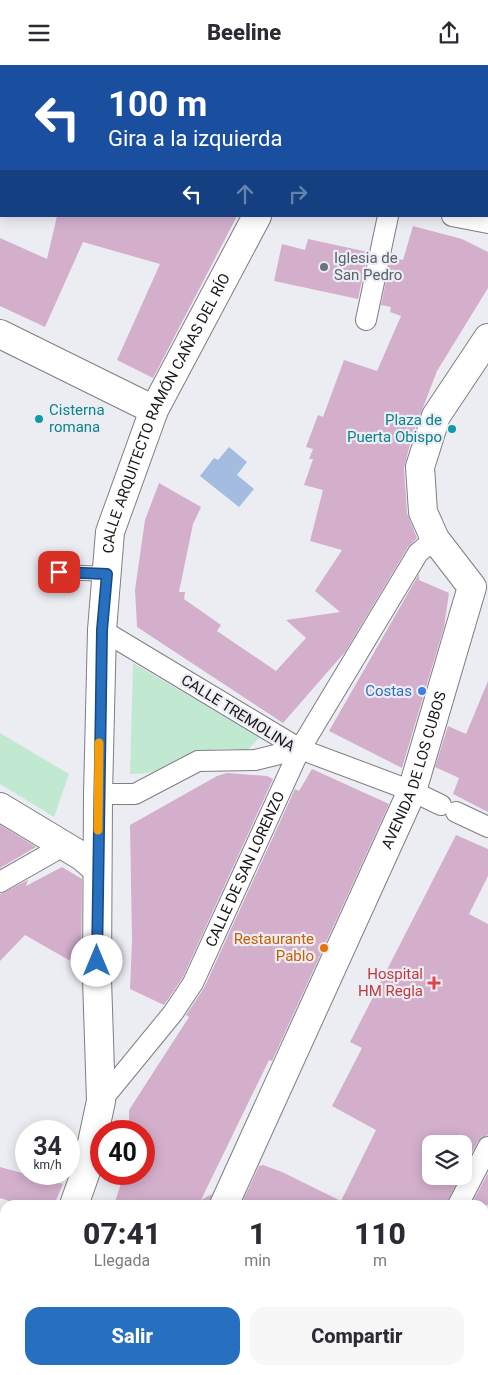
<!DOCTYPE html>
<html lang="es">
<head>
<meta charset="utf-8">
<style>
	:root { --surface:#fff; --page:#f7f7f7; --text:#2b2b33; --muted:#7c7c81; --accent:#276fbf }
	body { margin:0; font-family:Roboto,sans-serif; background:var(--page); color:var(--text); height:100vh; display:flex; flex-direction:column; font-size:19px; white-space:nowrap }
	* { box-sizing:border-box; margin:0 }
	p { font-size:16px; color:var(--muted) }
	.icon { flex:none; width:28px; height:28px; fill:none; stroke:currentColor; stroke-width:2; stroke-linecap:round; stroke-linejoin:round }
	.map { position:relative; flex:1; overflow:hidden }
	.panel { position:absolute; left:0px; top:1135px; width:489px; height:175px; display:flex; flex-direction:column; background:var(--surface); border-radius:15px 15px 0 0; box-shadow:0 2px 12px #0003 }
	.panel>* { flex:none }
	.guide { position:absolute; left:0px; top:0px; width:489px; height:152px; box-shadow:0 2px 12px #0003; background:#1a4fa0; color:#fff; overflow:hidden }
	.tools { position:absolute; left:422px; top:1070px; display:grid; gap:10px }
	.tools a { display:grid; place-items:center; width:50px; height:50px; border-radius:10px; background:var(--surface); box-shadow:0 2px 12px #0003; font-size:25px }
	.speed { position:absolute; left:15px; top:1055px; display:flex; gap:10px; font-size:25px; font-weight:700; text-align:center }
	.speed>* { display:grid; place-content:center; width:65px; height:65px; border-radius:50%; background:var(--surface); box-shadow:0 2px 12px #0003; line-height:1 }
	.speed small { font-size:12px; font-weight:400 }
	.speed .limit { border:8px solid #d22; background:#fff; color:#111 }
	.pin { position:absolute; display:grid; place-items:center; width:42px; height:42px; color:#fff; margin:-21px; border-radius:10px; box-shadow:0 2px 8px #0006 }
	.me { position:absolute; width:55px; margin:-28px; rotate:0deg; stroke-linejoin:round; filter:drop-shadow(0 0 4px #0008) }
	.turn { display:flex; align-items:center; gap:18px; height:105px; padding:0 25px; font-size:22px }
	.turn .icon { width:65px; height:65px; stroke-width:2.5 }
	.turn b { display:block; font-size:35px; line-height:42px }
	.lanes { display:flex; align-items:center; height:48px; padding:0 25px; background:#0003; justify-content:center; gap:25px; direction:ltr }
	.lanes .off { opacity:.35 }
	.eta { display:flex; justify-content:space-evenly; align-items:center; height:85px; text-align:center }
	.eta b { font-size:30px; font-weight:800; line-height:35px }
	.cta { display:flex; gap:10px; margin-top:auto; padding:10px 25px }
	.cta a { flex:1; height:58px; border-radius:15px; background:var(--accent); color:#fff; font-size:20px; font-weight:800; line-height:58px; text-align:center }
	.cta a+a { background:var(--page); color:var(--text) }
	header { display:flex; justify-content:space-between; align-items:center; height:65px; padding:0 25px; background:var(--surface); font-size:22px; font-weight:800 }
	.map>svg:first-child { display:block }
	.green { fill:#c1e8d0 }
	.water { fill:#a3bcdf }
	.building { fill:#d3afcc }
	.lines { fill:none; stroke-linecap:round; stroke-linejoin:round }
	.service-casing { stroke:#7e7e83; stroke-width:16 }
	.pedestrian-casing { stroke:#7e7e83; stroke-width:22 }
	.minor-casing { stroke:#7e7e83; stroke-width:30 }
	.tertiary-casing { stroke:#7e7e83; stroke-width:30 }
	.service { stroke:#fff; stroke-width:14 }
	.pedestrian { stroke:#fff; stroke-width:20 }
	.minor { stroke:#fff; stroke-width:28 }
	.tertiary { stroke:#fff; stroke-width:28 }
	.route-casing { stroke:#19487c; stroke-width:12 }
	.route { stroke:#276fbf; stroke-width:9 }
	.slow { stroke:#f59e0b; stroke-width:9 }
	.worship-dot { fill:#6b7280; stroke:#ecedf3; stroke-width:2 }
	.culture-dot { fill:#0f9aa8; stroke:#ecedf3; stroke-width:2 }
	.shop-dot { fill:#3f7fe0; stroke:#ecedf3; stroke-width:2 }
	.food-dot { fill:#e8710a; stroke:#ecedf3; stroke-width:2 }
	.health-dot { fill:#e0444e; stroke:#ecedf3; stroke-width:2 }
	.labels { text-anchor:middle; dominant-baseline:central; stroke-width:4.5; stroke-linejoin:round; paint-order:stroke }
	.worship-label { font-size:15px; fill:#5b616d; stroke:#ecedf3; text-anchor:start }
	.culture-label { font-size:15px; fill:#0d838f; stroke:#ecedf3; text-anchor:start }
	.street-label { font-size:15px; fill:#18181a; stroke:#ecedf3 }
	.shop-label { font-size:15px; fill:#366cbe; stroke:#ecedf3; text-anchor:end }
	.food-label { font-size:15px; fill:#c56008; stroke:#ecedf3; text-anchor:end }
	.health-label { font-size:15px; fill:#be3a42; stroke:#ecedf3; text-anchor:end }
</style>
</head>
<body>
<header><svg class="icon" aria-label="menu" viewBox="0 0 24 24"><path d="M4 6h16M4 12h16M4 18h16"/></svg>Beeline<svg class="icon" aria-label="share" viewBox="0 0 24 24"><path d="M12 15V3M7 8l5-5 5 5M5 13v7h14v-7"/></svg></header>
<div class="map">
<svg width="488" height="1310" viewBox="0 0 488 1310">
	<rect width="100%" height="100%" fill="#ecedf3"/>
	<g class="green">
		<path d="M133,598L260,672L248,685C232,684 216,682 201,688C170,699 165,709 130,709Z"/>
		<polygon points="0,668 69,709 54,752 0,719"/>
		<polygon points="212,1305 299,1305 296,1310 209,1310"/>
	</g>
	<polygon class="water" points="229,382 247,397 237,410 254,424 239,442 200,411 214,393 218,395"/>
	<g class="building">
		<polygon points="57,151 237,151 153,313 117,295 160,199 83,177 45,262 0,241 0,173 47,194"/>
		<polygon points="413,161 462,174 488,187 488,223 437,306 412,371 404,403 407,448 417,473 408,482 345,587 283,658 137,562 135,525 145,455 159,418 201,442 193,459 179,527 185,527 184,534 221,560 217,566 276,606 306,573 286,555 340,547 315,526 342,485 310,476 323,425 304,420 313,394 309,394 313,384 306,382 318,350 323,352 344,295 377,306 401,251 390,247 391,242 381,240 391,192 403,195"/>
		<polygon points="308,174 368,187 358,234 274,216 282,179 305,185"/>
		<polygon points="419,509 419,515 449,528 444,562 402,703 329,666"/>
		<polygon points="488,616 488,747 453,729 459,713 435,702 448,661 466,669"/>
		<polygon points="312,704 389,739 272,996 269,995 201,1135 212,1129 209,1140 114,1140 124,1109 144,1109 144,1066 129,1066 129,1045 189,952 186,950 204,923 295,724 299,726"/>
		<polygon points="227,708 267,711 273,714 183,912 164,940 130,924 132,876 130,760 217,711"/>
		<polygon points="0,760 36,782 0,803"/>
		<polygon points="456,770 488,784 488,811 469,849 488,859 488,1070 478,1076 464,1103 464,1079 431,1079 431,1111 460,1111 446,1140 241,1140 259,1101 263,1100 282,1107 341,1136 376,1065 332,1041 362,983 350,977"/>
		<polygon points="62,802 82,814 81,902 25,870 0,896 0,829 28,815 26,821"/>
		<polygon points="0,1102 63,1119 54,1140 22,1140 0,1133"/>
		<polygon points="488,1108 488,1140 471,1140"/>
	</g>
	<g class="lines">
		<defs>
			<polyline id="service" points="59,507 107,509"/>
			<g id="pedestrian">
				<polyline points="58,1 58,0"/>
				<polyline points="452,151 488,158"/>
				<polyline points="366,255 388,151"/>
				<polyline points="300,684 412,726 441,740"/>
				<polyline points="98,729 135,729 198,696 255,695 300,684 102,565"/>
				<polyline points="456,747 488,762"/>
				<polyline points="0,817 65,780"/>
				<path id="s1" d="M101,1036L173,948L193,918L300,684L418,488L435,474"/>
				<polyline points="458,1140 488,1082"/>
				<polyline points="370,1310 373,1305"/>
			</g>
			<g id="minor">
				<polyline points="0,269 154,345"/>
				<polyline points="0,742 83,792 97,804"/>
				<path id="s2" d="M224,1140L412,726L472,522L435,474L423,447L420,402L436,351L488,273"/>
				<polyline points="35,1310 37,1305"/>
				<polyline points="149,1310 151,1305"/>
			</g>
			<g id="tertiary">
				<polyline points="272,0 273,1"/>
				<polyline points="0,40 1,41"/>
				<path id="s3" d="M74,1140L86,1106L101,1036L97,914L98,729L102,565L110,467L154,345L257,151"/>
				<polyline points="0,1209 5,1209"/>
			</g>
		</defs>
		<use href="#service" class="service-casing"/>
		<use href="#pedestrian" class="pedestrian-casing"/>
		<use href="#minor" class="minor-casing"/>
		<use href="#tertiary" class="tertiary-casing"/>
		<use href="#service" class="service"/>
		<use href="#pedestrian" class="pedestrian"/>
		<use href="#minor" class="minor"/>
		<use href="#tertiary" class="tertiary"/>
	</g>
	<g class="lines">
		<defs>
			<polyline id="route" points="59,507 107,509 102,565 97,896"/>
		</defs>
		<use href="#route" class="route-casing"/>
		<use href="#route" class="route"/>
		<polyline class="slow" points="98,765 99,678"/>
	</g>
	<circle class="worship-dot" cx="324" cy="202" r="5"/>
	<g class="culture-dot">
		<circle cx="39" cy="354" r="5"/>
		<circle cx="452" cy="364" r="5"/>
	</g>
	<circle class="shop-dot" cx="422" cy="626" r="5"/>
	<circle class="food-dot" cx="324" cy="883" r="5"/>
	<path class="health-dot" d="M431.5 910.5h5v5h5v5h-5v5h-5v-5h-5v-5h5z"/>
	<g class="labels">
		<g class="worship-label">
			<text x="334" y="193">Iglesia de<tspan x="334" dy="17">San Pedro</tspan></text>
		</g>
		<g class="culture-label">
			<text x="49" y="345">Cisterna<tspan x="49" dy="17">romana</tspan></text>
			<text x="442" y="355" text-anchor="end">Plaza de<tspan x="442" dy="17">Puerta Obispo</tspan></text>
		</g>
		<g class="street-label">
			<text stroke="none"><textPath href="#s3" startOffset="808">CALLE ARQUITECTO RAMÓN CAÑAS DEL RÍO</textPath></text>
			<text transform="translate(238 648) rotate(32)">CALLE TREMOLINA</text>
			<text stroke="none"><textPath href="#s2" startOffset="475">AVENIDA DE LOS CUBOS</textPath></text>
			<text stroke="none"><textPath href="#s1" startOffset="275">CALLE DE SAN LORENZO</textPath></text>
		</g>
		<g class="shop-label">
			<text x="412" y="626">Costas</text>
		</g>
		<g class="food-label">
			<text x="314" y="874">Restaurante<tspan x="314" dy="17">Pablo</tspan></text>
		</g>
		<g class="health-label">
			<text x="423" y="909">Hospital<tspan x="423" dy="17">HM Regla</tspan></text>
		</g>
	</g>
</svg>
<div class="tools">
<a><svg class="icon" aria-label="layers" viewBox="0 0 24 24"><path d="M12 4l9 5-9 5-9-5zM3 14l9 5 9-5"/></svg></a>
</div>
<div class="speed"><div>34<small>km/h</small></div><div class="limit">40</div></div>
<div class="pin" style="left:59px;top:507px;background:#d93025"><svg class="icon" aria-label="arrive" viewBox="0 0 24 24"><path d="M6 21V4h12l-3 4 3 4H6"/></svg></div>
<svg class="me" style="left:97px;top:896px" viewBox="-20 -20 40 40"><circle r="19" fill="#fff"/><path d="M0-13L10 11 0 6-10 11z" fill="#276fbf"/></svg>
<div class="guide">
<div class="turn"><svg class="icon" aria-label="left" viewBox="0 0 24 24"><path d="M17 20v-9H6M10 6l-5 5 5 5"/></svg><div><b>100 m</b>Gira a la izquierda</div></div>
<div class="lanes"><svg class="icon" aria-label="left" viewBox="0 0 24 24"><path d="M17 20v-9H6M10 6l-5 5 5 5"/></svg><svg class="icon off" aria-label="ahead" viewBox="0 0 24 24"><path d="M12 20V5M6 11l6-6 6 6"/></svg><svg class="icon off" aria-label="right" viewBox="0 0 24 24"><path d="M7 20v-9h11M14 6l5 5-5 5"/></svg></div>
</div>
<section class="panel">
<div class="eta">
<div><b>07:41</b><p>Llegada</p></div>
<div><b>1</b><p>min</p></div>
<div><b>110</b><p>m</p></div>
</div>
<div class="cta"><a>Salir</a><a>Compartir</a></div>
</section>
</div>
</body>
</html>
